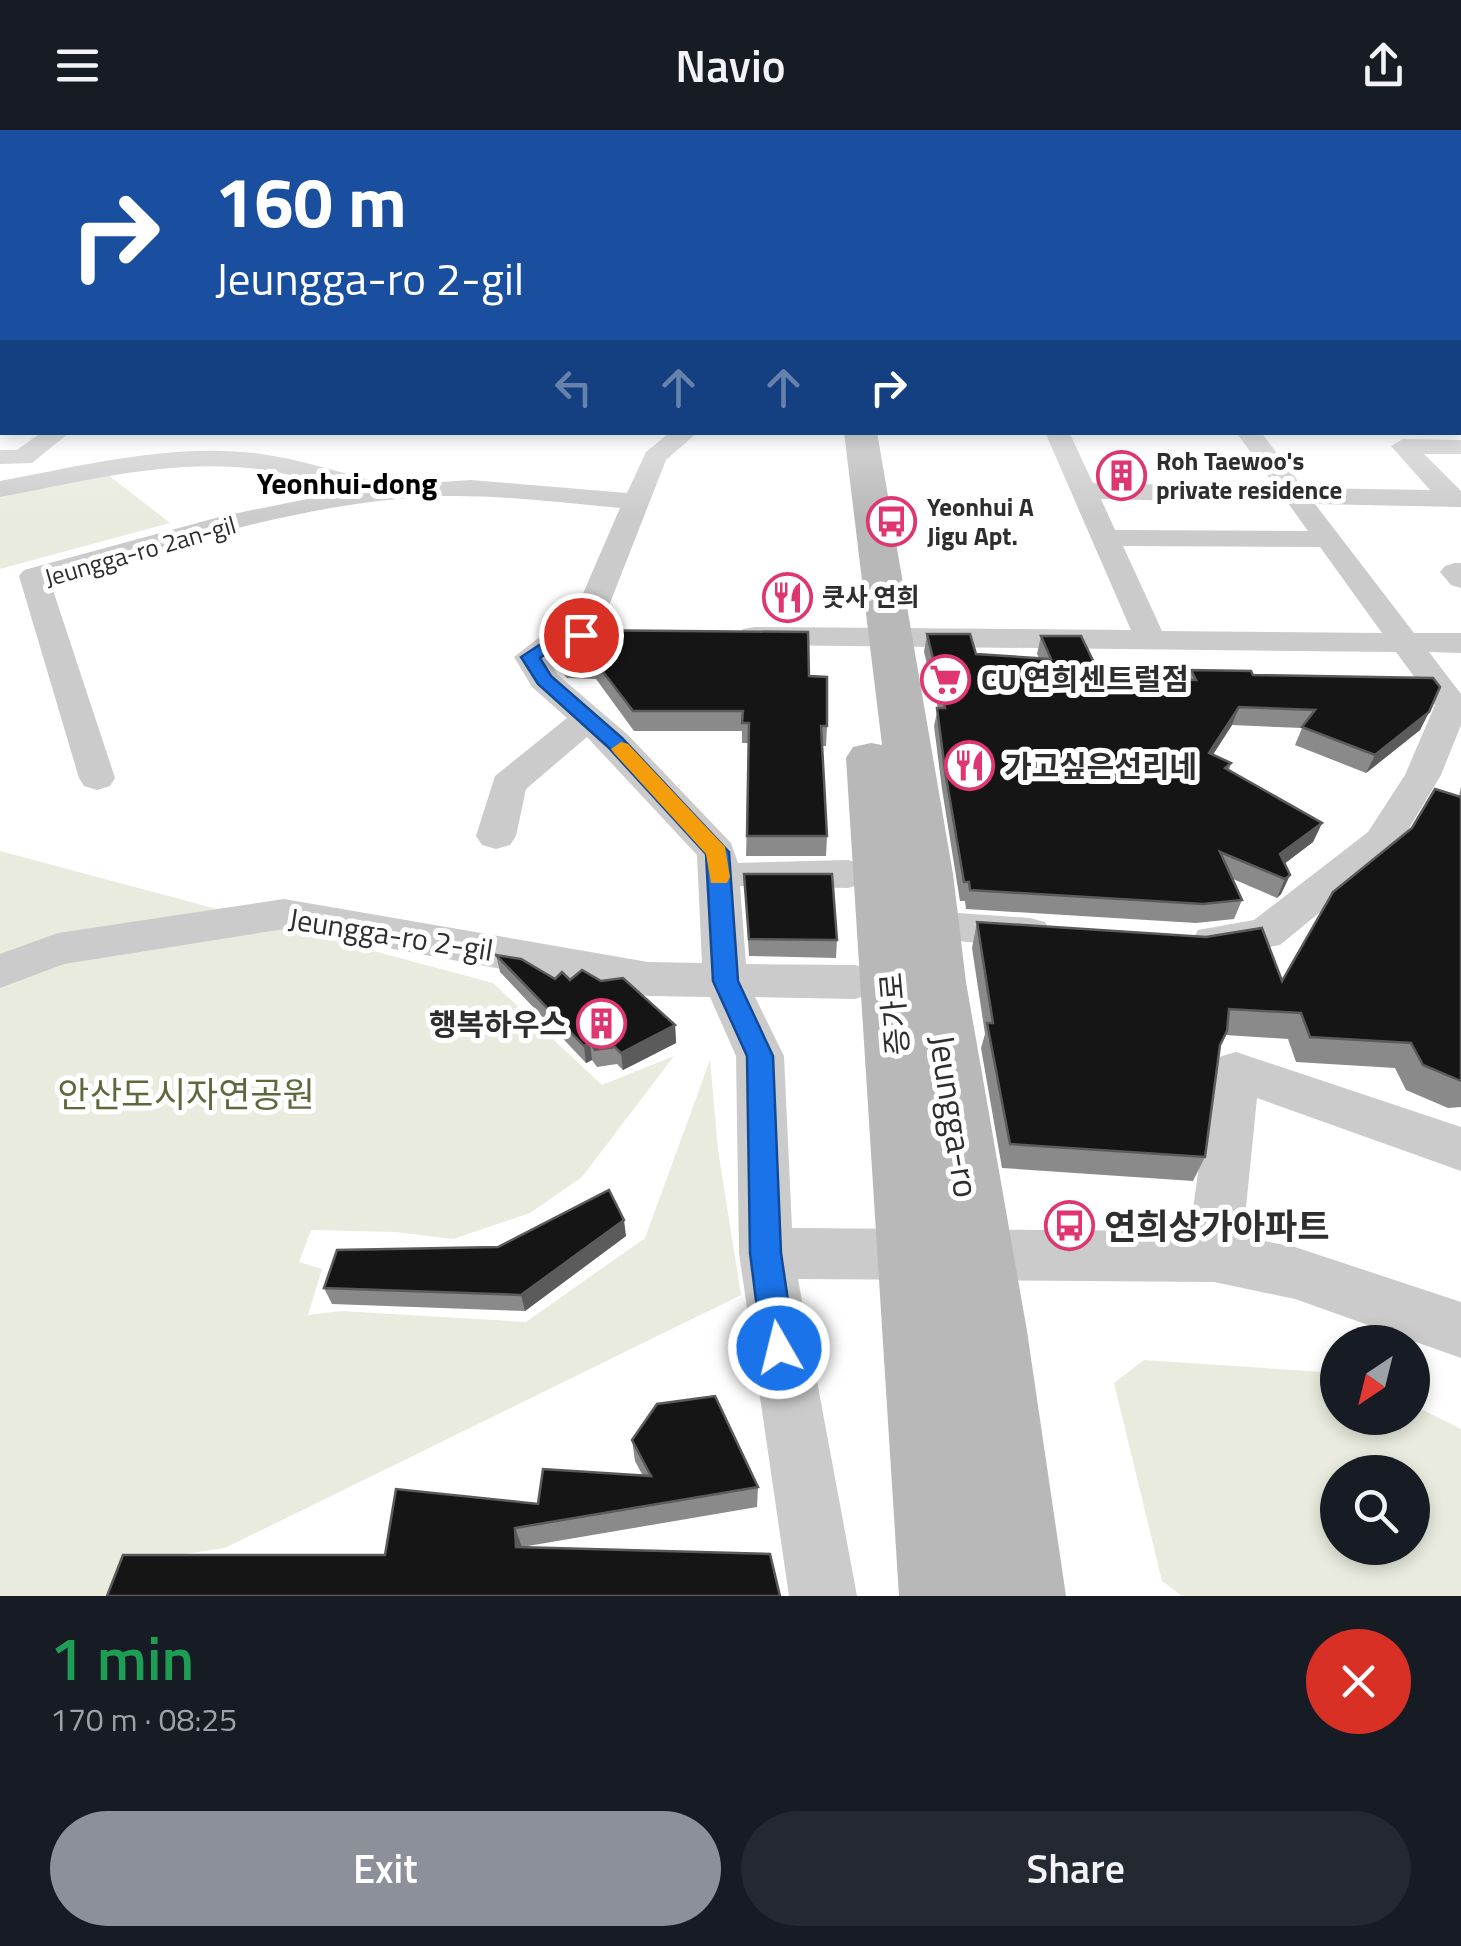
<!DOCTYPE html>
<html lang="en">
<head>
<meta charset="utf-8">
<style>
	:root { --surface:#171b24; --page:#242831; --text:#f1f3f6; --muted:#9ea1a6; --accent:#8c9099 }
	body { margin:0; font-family:"Titillium Web","Noto Sans KR",sans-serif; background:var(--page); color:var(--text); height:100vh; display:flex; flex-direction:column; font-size:38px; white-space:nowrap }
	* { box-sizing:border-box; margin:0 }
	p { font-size:32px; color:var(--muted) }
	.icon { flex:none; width:55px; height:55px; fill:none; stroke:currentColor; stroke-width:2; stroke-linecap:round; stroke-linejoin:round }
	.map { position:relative; height:1466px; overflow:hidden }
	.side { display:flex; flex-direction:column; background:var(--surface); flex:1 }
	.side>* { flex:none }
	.banner { position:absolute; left:0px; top:0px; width:1462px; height:305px; box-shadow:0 5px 15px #0003; background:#1a4fa0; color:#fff; overflow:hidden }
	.needle { width:65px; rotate:215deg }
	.buttons { position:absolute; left:1320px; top:1195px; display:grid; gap:20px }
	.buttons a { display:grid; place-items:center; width:110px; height:110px; border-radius:50%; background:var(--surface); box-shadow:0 5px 15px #0003; font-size:50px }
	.pin { position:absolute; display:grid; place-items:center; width:85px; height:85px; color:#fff; margin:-42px; border:5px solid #fff; border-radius:50%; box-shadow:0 2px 10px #0007 }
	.me { position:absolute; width:110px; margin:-55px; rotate:352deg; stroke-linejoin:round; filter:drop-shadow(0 0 8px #0008) }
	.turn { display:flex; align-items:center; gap:35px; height:210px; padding:0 50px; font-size:45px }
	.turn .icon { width:130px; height:130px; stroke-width:2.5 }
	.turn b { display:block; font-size:70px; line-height:85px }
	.lanes { display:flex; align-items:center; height:95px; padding:0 50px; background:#0003; justify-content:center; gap:50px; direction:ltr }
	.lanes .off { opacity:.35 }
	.round { display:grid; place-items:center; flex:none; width:105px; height:105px; border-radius:52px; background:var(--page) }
	.overview { display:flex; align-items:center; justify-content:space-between; height:170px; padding:0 50px }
	h1 { font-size:60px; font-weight:600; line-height:75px; color:#1e9e55 }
	.cta { display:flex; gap:20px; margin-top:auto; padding:20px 50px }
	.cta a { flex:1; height:115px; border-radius:60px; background:var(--accent); color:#fff; font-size:40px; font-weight:600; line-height:115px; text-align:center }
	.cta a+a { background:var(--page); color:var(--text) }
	header { display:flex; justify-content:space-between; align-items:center; height:130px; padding:0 50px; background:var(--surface); font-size:45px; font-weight:600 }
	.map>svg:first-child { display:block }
	.green { fill:#e8ebdd; fill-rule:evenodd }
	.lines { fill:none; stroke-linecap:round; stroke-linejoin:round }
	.minor { fill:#cbcbcb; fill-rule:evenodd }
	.secondary { fill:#b8b8b8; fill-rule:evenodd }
	.wall { fill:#8a8a8a }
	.shaded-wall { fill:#5b5b5b }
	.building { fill:#151515; stroke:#5b5b5b; stroke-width:2.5 }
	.route { fill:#1a73e8; stroke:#114b97; stroke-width:2.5 }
	.slow { fill:#f59e0b }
	.labels { text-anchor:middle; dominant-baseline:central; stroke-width:10; stroke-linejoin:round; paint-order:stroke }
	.far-poi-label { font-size:25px; font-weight:bold; fill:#2e2e2e; stroke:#fff; text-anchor:start }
	.far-street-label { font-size:25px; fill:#2e2e2e; stroke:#fff }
	.far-quarter-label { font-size:30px; font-weight:bold; fill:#000; stroke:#fff }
	.poi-label { font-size:30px; font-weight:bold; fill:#2e2e2e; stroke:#fff; text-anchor:start }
	.street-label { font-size:30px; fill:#2e2e2e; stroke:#fff }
	.near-park-label { font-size:35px; fill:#5d693d; stroke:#fff }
	.near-street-label { font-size:35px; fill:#2e2e2e; stroke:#fff }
	.near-poi-label { font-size:35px; font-weight:bold; fill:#2e2e2e; stroke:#fff; text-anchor:start }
</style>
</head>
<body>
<header><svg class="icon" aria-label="menu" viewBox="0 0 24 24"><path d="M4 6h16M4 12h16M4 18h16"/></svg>Navio<svg class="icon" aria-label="share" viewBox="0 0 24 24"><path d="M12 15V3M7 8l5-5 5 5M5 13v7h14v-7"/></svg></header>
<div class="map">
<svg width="1461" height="1466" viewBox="0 0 1461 1466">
	<rect width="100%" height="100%" fill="#fff"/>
	<g class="green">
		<polygon points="107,344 170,393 0,439 0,365"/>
		<polygon points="0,721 493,853 602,955 674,926 582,1047 530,1083 453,1109 395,1102 311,1100 299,1132 322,1139 308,1185 341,1181 526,1192 645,1108 710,930 718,1020 741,1165 225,1418 128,1432 116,1466 0,1466"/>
		<path d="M1144,1230L1337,1243L1338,1288H1412L1413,1275L1461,1299V1466H1182L1162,1451L1114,1253ZM1412,1342V1418H1338V1342Z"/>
	</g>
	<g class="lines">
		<g class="minor">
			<rect x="0" y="229" width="2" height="12"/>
			<rect x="1460" y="247" width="1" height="14"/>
			<polygon points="42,302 70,302 32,333 0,334 0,320 17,320"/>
			<path d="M670,302H698L666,330L601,496L617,498L622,505L617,512C584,520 580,507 548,529L557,544L628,605L731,713L738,733L848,730L862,734L868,744L862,754L848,758L740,756L746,834L855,835L871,840L877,852L871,864L855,869L755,867L784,926L792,1098L1190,1101L1212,941L1219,927L1236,922L1461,997V1041L1257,968L1243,1107L1295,1117L1461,1172V1228L1295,1169L1214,1152L798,1149L857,1466H789L739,1123L736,926L710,867L648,866L284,799L64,834L0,858V824L58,803L284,769L648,832L702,833L697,725L587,607L526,659L516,706L510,715L496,719L482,715L476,706L495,646L567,588L532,557L514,527L551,498L569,496L620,378C562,373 504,365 445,366C311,370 178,414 50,451L115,648L110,656L97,660L84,656L79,648L19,446L24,440L223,386L347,361C318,353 289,343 258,339C172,328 84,351 0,367V351C85,335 175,312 261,324C299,329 337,342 374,351L378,356L471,350L627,363L646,322Z"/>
			<path d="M1045,302H1069L1093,353L1276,357L1236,302H1261L1303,358L1430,360L1391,316L1403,309L1461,310V324H1424L1461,361V377L1315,374L1414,503H1461V523L1429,522L1461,564V595L1441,645L1396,720L1280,815L1213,827L1198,822L1192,811L1198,800L1254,790L1368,702L1405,645L1435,575L1396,522L754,515L743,513L738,506L743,499L754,497L1131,500ZM1101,369L1288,373L1308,401L1115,400ZM1123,416L1320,417L1382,503L1162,501Z"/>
			<polygon points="1455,433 1461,433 1461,458 1451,455 1440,442 1445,436"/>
			<polygon points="931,781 1030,788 1045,792 1051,803 1045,814 1030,818 916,807 910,796 916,785"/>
		</g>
		<polygon class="secondary" points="844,302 877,302 953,744 966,852 1027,1201 1066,1466 899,1466 846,628 853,617 871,613 882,615"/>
	</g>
	<g class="wall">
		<polygon points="927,504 976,524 1039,528 1037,524 1041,506 1102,549 1188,550 1191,540 1253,545 1429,582 1420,600 1366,643 1295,615 1302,598 1232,595 1213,625 1231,633 1229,640 1322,693 1313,712 1284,734 1290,745 1281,764 1277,768 1233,749 1242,770 1234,789 1196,793 966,779 965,771 960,771 942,659 934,596 938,578 924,522"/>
		<polygon points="554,516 809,546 827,596 826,616 822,616 827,706 826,726 746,726 749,613 742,613 742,601 634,601 596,549 567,548 556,535"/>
		<polygon points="1461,657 1461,977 1448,978 1406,960 1395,938 1296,932 1288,909 1225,905 1220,916 1205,1027 1193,1051 1002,1038 981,918 985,904 972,818 977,792 1282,851 1459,666"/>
		<polygon points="744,744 837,810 836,828 749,826"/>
		<polygon points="496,825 555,849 570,850 675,895 676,913 623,940 617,934 597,937 592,930 586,933 500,842"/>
		<polygon points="626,1106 525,1181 332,1174 324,1158 498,1117"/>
		<polygon points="632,1310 758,1357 757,1377 522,1417 385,1425 538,1374 643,1346 635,1331"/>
	</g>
	<g class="shaded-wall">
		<polygon points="1239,577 1232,595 1202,641 1209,623"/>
		<polygon points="1429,582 1420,600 1366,643 1375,625"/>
		<polygon points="1322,693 1313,712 1272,743 1280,724"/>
		<polygon points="1290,745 1281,764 1277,768 1285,749"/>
		<polygon points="675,895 676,913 623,940 621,923"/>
		<polygon points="590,912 592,930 586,933 584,916"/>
		<polygon points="624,1090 626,1106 525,1181 521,1165"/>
		<polygon points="515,1398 522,1417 516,1417"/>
	</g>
	<g class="building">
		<polygon points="568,500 808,502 809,546 827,547 827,596 821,596 827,706 747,706 749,593 742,593 743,581 633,581 594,530 565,529 554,516 555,509"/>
		<polygon points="927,504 970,504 976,524 1051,529 1041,506 1081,506 1102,549 1196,550 1191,540 1251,541 1253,545 1433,548 1440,557 1429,582 1375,625 1302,597 1315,580 1239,577 1209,623 1231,633 1225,638 1322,693 1280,724 1290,745 1285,749 1220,722 1242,770 1203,774 970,760 969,752 964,752 945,641 937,578 945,578"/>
		<polygon points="1435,659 1461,667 1461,951 1423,935 1411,913 1310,907 1301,883 1229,879 1227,901 1220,915 1205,1027 1010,1014 987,893 993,893 977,792 1206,807 1262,798 1282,851 1333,762 1412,698"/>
		<polygon points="744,744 832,744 837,810 749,809"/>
		<polygon points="496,825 521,829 555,849 562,842 570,850 582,840 601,851 623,848 675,895 621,923 615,917 595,920 590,912 584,916"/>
		<polygon points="609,1060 624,1090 521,1165 324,1158 337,1120 498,1117"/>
		<polygon points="715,1266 758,1357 515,1398 516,1417 770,1424 780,1466 107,1466 123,1425 385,1425 396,1359 538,1374 543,1339 651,1346 632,1310 657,1274"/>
	</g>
	<linearGradient id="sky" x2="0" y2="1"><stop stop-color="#9bc8e9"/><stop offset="0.47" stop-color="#fff"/><stop offset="1" stop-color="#fff" stop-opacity="0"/></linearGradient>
	<rect width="1461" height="387" fill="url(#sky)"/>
	<polygon class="route" points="562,500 581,500 590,505 581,511 566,510 540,528 551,546 622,608 729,722 738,851 773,926 781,1123 795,1218 790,1230 779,1234 767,1230 762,1218 750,1123 747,926 713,851 706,724 608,617 538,554 521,527"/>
	<polygon class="slow" points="621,612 628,614 725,717 730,747 727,753 711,753 706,724 614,623 611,619"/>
	<defs>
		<symbol id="building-ring" viewBox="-11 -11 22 22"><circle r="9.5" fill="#fff" stroke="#df3671" stroke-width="1.5"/><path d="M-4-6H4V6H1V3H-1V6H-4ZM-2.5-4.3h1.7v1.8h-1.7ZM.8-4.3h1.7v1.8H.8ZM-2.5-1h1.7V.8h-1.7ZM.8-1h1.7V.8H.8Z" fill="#df3671"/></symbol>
		<symbol id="bus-ring" viewBox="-11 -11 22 22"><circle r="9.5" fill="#fff" stroke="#df3671" stroke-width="1.5"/><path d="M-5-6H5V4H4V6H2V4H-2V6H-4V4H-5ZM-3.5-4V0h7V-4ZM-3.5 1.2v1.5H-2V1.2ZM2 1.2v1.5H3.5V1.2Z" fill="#df3671"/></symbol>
		<symbol id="restaurant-ring" viewBox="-11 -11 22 22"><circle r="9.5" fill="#fff" stroke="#df3671" stroke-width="1.5"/><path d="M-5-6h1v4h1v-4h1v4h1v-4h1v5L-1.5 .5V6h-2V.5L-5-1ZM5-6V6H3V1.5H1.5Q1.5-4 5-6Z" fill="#df3671"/></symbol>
		<symbol id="supermarket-ring" viewBox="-11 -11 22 22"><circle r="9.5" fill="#fff" stroke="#df3671" stroke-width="1.5"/><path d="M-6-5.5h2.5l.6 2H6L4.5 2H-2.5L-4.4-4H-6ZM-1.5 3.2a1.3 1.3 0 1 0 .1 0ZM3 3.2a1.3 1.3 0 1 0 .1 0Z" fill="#df3671"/></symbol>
	</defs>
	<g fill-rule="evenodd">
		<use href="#building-ring" x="1094" y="318" width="55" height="55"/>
		<use href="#bus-ring" x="864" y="364" width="55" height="55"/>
		<use href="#restaurant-ring" x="760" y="440" width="55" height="55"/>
		<use href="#supermarket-ring" x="918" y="522" width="55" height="55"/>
		<use href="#restaurant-ring" x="942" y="608" width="55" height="55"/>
		<use href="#building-ring" x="574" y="866" width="55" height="55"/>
		<use href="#bus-ring" x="1042" y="1068" width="55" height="55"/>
	</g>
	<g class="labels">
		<g class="far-poi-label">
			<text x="1156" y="331">Roh Taewoo's<tspan x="1156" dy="29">private residence</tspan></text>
			<text x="927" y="377">Yeonhui A<tspan x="927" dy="29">Jigu Apt.</tspan></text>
			<text x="822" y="467">쿳사 연희</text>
		</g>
		<g class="far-street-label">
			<text transform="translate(140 421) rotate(-16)">Jeungga-ro 2an-gil</text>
		</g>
		<g class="far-quarter-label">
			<text x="347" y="353">Yeonhui-dong</text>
		</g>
		<g class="poi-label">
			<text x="981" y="549">CU 연희센트럴점</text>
			<text x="1004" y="636">가고싶은선리네</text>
			<text x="567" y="894" text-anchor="end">행복하우스</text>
		</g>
		<g class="street-label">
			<text transform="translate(391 804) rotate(9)">Jeungga-ro 2-gil</text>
			<text transform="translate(894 884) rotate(-95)">증가로</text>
		</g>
		<g class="near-park-label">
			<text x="186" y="964">안산도시자연공원</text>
		</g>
		<g class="near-street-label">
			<text transform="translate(955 986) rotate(81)">Jeungga-ro</text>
		</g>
		<g class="near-poi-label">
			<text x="1104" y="1096">연희상가아파트</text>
		</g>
	</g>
</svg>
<div class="buttons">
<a><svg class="needle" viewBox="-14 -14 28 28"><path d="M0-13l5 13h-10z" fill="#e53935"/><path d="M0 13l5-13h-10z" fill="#9ea1a6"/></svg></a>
<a><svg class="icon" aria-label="search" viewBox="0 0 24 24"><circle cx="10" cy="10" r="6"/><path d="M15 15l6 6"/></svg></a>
</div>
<div class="pin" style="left:581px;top:505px;background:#d93025"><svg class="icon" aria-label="arrive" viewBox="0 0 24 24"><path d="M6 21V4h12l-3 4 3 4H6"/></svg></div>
<svg class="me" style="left:779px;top:1218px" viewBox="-20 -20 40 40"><circle r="17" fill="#1a73e8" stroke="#fff" stroke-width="3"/><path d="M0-11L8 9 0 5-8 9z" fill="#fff"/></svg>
<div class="banner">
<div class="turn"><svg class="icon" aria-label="right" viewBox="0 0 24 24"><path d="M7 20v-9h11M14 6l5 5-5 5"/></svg><div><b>160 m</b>Jeungga-ro 2-gil</div></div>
<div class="lanes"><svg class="icon off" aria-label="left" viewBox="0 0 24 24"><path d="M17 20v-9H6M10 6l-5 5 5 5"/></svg><svg class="icon off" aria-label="ahead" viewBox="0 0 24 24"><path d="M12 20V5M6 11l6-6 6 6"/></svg><svg class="icon off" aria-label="ahead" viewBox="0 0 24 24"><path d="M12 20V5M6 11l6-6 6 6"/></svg><svg class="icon" aria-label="right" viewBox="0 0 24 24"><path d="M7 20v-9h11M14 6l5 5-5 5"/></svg></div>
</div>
</div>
<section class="side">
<div class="overview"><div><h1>1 min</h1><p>170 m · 08:25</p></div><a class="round" style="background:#d93025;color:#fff"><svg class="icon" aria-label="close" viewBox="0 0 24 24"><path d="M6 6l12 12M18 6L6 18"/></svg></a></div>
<div class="cta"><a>Exit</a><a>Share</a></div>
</section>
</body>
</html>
